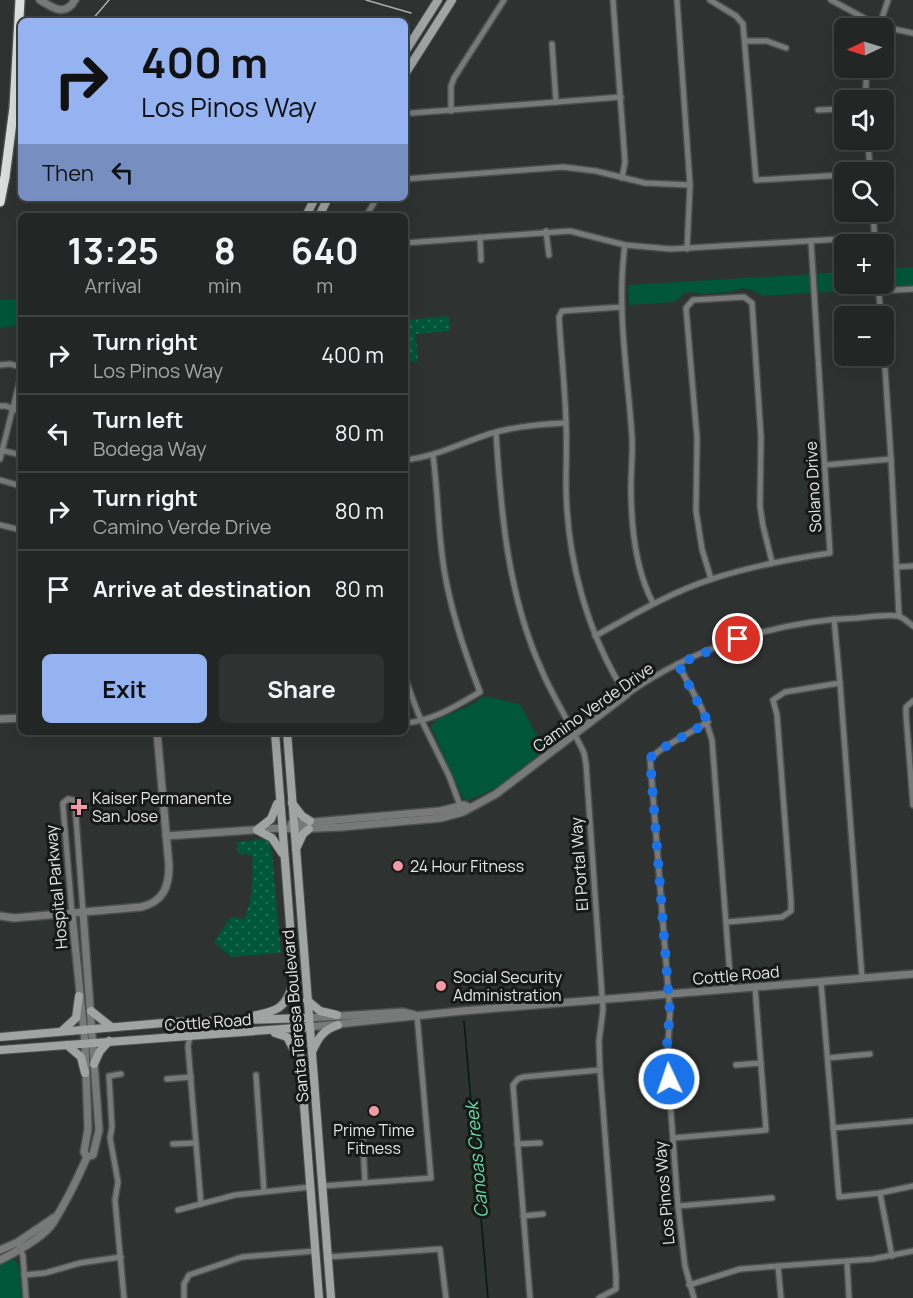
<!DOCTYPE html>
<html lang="en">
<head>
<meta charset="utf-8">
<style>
	:root { --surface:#222624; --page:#2e3231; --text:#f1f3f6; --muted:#a2a5a6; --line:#3f4341; --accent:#95b2f1 }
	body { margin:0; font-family:Manrope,sans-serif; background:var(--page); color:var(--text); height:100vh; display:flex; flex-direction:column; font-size:22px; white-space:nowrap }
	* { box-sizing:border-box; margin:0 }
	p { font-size:20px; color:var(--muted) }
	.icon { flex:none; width:33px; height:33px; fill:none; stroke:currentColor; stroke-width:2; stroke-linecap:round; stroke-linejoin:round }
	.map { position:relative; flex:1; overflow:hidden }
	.panel { position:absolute; left:18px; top:213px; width:390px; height:522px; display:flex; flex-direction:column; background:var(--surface); border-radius:9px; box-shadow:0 6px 24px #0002,0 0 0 2px var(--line) }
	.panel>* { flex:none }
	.top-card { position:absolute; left:18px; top:18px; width:390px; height:183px; border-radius:9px; box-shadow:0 6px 24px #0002,0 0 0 2px var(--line); background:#95b2f1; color:#111; overflow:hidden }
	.needle { width:39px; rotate:266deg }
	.buttons { position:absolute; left:834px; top:18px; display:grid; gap:12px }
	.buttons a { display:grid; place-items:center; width:60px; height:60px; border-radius:9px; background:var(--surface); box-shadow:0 6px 24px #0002,0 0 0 2px var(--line); font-size:30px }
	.pin { position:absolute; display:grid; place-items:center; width:51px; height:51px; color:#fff; margin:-26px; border:3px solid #fff; border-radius:50%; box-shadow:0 2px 6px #0007 }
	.me { position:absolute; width:66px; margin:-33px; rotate:357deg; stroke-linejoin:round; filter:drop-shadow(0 0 4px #0008) }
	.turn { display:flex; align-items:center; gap:21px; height:126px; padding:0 24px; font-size:27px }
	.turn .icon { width:78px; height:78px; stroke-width:2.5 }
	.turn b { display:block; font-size:42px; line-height:51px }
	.then { display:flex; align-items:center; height:57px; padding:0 24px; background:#0003; gap:12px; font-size:22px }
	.eta { display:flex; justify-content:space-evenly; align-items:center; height:102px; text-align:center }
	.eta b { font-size:36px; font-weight:700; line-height:42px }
	.primary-button { display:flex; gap:12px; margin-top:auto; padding:12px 24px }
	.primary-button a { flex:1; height:69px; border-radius:9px; background:var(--accent); color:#111; font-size:24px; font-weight:700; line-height:69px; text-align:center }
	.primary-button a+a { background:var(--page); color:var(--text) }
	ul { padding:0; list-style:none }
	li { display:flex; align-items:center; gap:18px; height:78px; padding:0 24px; border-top:2px solid var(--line) }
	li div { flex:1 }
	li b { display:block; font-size:22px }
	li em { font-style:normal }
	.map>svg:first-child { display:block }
	.grass { fill:url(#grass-dots) }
	.park { fill:#005639 }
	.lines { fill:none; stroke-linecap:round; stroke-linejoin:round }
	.stream { stroke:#021b10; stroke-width:1.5 }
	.minor-casing { stroke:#4b4f4d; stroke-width:8 }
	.tertiary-casing { stroke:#4b4f4d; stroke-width:10 }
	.secondary-casing { stroke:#4b4f4d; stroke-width:10 }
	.motorway-casing { stroke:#4b4f4d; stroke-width:12 }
	.minor { stroke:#787a79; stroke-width:5 }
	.tertiary { stroke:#787a79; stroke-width:7 }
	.secondary { stroke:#a0a4a2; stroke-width:8 }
	.motorway { stroke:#dbe1de; stroke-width:9 }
	.tram { stroke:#acafae; stroke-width:1.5 }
	.motorway-bridge-casing { stroke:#4b4f4d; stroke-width:12; stroke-linecap:butt }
	.motorway-bridge { stroke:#dbe1de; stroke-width:9 }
	.route { stroke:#1a73e8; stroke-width:10; stroke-dasharray:0 18 }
	.poi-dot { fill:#f49aa5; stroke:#171918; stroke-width:2 }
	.labels { text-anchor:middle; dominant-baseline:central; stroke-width:6; stroke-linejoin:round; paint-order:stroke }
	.street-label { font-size:16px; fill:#e3e5e4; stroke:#171918 }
	.poi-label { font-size:16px; fill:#e3e5e4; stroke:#171918; text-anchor:start }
	.water-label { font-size:18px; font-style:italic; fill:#63d9a5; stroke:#171918 }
</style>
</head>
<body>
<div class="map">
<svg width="913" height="1298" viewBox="0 0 913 1298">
	<defs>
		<pattern id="grass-dots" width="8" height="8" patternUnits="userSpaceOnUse" patternTransform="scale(1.5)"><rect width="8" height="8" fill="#005639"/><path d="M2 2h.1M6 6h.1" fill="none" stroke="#256e56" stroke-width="1.8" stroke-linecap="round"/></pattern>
	</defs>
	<rect width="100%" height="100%" fill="#2e3230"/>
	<g class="grass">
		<polygon points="449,316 450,331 416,334 418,361 405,362 405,320"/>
		<path d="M262,839L269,841L272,853L281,953L231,957L214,942L231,917L244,919C253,900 253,876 252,855L238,854L237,842Z"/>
	</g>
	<g class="park">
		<polygon points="913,267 913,287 762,296 755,291 743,288 732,292 705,294 690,292 684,293 675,302 629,305 628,285 844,272 844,284 884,284 884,269"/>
		<polygon points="20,298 21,325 0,328 0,300"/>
		<polygon points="483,696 520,704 545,750 497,788 467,801 462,797 431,727 435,721 475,703"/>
		<polygon points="11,1259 15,1260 19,1266 22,1298 0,1298 0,1263"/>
	</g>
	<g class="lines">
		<polyline class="stream" points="464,1021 488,1298"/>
		<defs>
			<g id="minor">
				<polyline points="613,0 625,162 622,178"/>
				<polyline points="677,0 690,185 687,249"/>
				<polyline points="710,0 736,16 743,24 756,180 844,175"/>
				<polyline points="831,0 879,26 913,33"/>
				<polyline points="879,27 888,0"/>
				<polyline points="745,41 767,41 786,48"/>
				<polyline points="552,44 556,102"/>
				<polyline points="865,100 867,68"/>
				<polyline points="818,110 844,109"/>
				<polyline points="451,111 451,86 454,78 504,0"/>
				<polyline points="412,113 621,97"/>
				<polyline points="868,140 870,172"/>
				<polyline points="405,179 563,167 596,171 645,183 690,185"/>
				<polyline points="873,212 875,244"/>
				<polyline points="366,216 377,198"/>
				<polyline points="546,231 549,255"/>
				<polyline points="480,237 481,260"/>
				<polyline points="405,243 570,231 625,245 671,249 875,237"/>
				<path d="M625,245C616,308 628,374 632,437C633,453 631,470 631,487C631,525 635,569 653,603"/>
				<polyline points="878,284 881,316"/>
				<polyline points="879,291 913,289"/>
				<path d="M622,307L562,311L559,317C561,352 565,387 566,422C567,444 566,465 566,486C567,560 587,633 626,695C692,648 776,621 857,618C868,617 888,614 898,616C903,617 909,623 913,626"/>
				<polyline points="884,353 891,459 899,616"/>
				<polyline points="0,365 10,364 21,367"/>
				<polyline points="0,406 6,406 21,412"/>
				<path d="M496,433C501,514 508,596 542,671C554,699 571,725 584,753L586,764L603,1010L599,1041L600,1070L616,1276V1289L599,1298"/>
				<polyline points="0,450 21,455"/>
				<polyline points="0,459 21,376"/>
				<path d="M405,460C435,457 461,443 489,434C515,426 540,424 566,423"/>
				<polyline points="826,465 891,459"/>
				<polyline points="0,480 21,486"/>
				<polyline points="0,525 21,530"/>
				<polyline points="896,567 913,566"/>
				<polyline points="711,579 702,549 696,511 697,438 686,308 693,300 744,297 752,303 761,437 760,506 763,526 772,562"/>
				<polyline points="834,619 840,683 862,978"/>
				<path d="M595,636C633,615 671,592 712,579C751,566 790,559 830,553L811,241"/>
				<polyline points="678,664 702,709 712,740 731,989"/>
				<polyline points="405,678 418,713 449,776 461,808"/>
				<polyline points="913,701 906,707 906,715 913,805"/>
				<path d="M405,723C433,721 456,706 480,692C464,651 451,612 444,569C438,531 438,493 433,455"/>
				<polyline points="287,733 299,732"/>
				<polyline points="72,913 63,806 63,803 68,799 73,800 75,804 83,912"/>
				<polyline points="727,922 782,917 791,911 791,901 777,715 773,700 785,692 840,683"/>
				<polyline points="821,982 839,1197 880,1193 913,1186"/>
				<polyline points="190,1037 188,1046 201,1204"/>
				<polyline points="828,1058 870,1054"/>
				<polyline points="736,1065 761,1063"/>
				<polyline points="121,1074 109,1076 112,1127 110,1138 118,1182 115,1200 124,1298"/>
				<polyline points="256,1075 264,1191"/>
				<polyline points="167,1079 191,1077"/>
				<polyline points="833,1128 913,1121"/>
				<polyline points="673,1138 766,1130 755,987"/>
				<polyline points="363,1141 365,1183"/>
				<polyline points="173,1144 196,1143"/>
				<polyline points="517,1144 540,1143"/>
				<polyline points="322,1186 431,1178 417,1015"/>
				<polyline points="880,1193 892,1256"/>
				<polyline points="678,1206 772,1198"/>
				<polyline points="178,1210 235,1195 310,1187"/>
				<polyline points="523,1216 543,1214"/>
				<polyline points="19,1246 23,1256 26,1298"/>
				<polyline points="328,1257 440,1249 446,1298"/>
				<polyline points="847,1261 849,1298"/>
				<polyline points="778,1266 781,1298"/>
				<polyline points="24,1275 45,1273 80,1263 121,1257"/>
				<polyline points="689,1285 740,1269 873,1259 913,1251"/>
				<polyline points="184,1298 184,1284 189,1275 242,1257 315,1251"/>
				<polyline points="530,1298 513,1085 518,1079 523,1077 600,1070"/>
				<polyline points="694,1298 685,1266 678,1206 667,1060 670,1013 650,758 663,748 708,722"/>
			</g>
			<g id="tertiary">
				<path d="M40,0C53,8 65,17 75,0"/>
				<polyline points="0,719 21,718"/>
				<polyline points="291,824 440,811 464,805 469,807"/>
				<polyline points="166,836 281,828 294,829 341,827 441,818 463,812 496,794 626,695"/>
				<polyline points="72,913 85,1043 88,1129 84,1152 87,1157"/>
				<path d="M0,916L14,918L141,907C163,902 169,887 169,866L157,732"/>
				<polyline points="308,1018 403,1012 415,1015"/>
				<polyline points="309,1027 462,1011 913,974"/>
				<polyline points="0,1250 18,1242 55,1217"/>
				<path d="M0,1260C14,1253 44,1237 53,1223C66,1202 77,1180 87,1157L93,1155L99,1130L83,912"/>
			</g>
			<g id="secondary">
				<polyline points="405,52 438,0"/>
				<polyline points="405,74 452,0"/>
				<polyline points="306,216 315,198"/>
				<polyline points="319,216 328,198"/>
				<polyline points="275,732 319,1298"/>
				<polyline points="287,732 331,1298"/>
				<polyline points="292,803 302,816 310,821"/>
				<polyline points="277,804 271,819 257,830 272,838 282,853"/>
				<polyline points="296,849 303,834 309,829"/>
				<polyline points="307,1000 320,1011 337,1015"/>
				<polyline points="91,1011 110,1026"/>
				<path d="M253,1016C275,1011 285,1010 292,986"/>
				<polyline points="63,1030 76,1018 79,996"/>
				<polyline points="275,1033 287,1037 296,1054"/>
				<polyline points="0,1037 175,1022 308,1018"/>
				<polyline points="67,1045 81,1057 85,1073"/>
				<polyline points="0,1050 309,1027"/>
				<path d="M312,1052C318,1038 323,1030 338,1025"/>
				<polyline points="94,1064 100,1051 109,1041"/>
			</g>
			<g id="motorway">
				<polyline points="14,107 20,0"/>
				<polyline points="0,202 5,177"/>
			</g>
		</defs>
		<use href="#minor" class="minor-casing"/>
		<use href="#tertiary" class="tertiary-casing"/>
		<use href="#secondary" class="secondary-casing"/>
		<use href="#motorway" class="motorway-casing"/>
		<use href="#minor" class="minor"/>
		<use href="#tertiary" class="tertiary"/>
		<use href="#secondary" class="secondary"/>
		<use href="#motorway" class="motorway"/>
		<g class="tram">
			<polyline points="366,0 411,13"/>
			<polyline points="91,21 109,0"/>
		</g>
		<defs>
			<polyline id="motorway-bridge" points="5,177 14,107"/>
		</defs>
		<use href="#motorway-bridge" class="motorway-bridge-casing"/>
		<use href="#motorway-bridge" class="motorway-bridge"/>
	</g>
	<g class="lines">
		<polyline class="route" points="669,1079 667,1042 670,1013 650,758 663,748 708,722 678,664 738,639"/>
	</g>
	<g class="poi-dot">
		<path d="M76 798h6v6h6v6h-6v6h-6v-6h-6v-6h6z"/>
		<circle cx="398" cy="866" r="6"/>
		<circle cx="441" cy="986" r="6"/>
		<circle cx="374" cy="1111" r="6"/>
	</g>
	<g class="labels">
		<g class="street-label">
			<text transform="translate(813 487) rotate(-93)">Solano Drive</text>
			<text transform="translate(593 707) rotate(-35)">Camino Verde Drive</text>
			<text transform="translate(579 864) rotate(-94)">El Portal Way</text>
			<text transform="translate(56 887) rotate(-95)">Hospital Parkway</text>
			<text transform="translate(736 975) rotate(-5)">Cottle Road</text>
			<text transform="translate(295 1016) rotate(-95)">Santa Teresa Boulevard</text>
			<text transform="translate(208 1022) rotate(-4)">Cottle Road</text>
			<text transform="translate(664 1193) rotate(-95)">Los Pinos Way</text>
		</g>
		<g class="poi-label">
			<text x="92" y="798">Kaiser Permanente<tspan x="92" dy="18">San Jose</tspan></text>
			<text x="410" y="866">24 Hour Fitness</text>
			<text x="453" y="977">Social Security<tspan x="453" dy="18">Administration</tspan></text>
			<text x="374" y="1130" text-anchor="middle">Prime Time<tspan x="374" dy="18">Fitness</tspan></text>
		</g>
		<g class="water-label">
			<text transform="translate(476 1160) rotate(-95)">Canoas Creek</text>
		</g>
	</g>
</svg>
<div class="buttons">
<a><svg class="needle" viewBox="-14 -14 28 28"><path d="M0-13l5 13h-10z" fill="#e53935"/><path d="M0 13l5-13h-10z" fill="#a2a5a6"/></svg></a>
<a><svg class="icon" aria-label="sound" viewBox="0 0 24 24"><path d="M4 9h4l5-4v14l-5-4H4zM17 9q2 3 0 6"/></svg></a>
<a><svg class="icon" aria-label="search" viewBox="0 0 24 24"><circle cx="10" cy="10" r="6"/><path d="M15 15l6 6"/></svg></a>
<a>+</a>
<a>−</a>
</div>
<div class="pin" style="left:738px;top:639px;background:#d93025"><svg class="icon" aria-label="arrive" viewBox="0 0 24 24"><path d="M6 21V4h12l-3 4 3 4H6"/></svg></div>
<svg class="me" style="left:669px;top:1079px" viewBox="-20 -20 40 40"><circle r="17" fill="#1a73e8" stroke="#fff" stroke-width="3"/><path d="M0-11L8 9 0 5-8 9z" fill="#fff"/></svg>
<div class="top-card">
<div class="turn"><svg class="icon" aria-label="right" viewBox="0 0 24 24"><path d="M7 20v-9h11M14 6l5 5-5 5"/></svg><div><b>400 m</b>Los Pinos Way</div></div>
<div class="then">Then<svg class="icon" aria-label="left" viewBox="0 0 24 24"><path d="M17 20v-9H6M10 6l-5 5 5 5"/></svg></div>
</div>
<section class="panel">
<div class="eta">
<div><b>13:25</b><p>Arrival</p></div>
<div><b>8</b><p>min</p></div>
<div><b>640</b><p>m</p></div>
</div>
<ul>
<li><svg class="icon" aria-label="right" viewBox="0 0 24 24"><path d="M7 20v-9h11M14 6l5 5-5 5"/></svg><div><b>Turn right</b><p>Los Pinos Way</p></div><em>400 m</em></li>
<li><svg class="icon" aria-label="left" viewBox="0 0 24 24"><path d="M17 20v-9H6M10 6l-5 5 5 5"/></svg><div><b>Turn left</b><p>Bodega Way</p></div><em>80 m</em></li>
<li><svg class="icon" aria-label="right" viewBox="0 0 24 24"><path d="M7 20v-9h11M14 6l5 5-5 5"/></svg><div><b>Turn right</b><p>Camino Verde Drive</p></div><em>80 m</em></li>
<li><svg class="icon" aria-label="arrive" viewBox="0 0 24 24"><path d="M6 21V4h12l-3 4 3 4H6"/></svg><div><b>Arrive at destination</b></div><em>80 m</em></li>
</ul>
<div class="primary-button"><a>Exit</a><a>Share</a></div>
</section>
</div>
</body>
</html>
